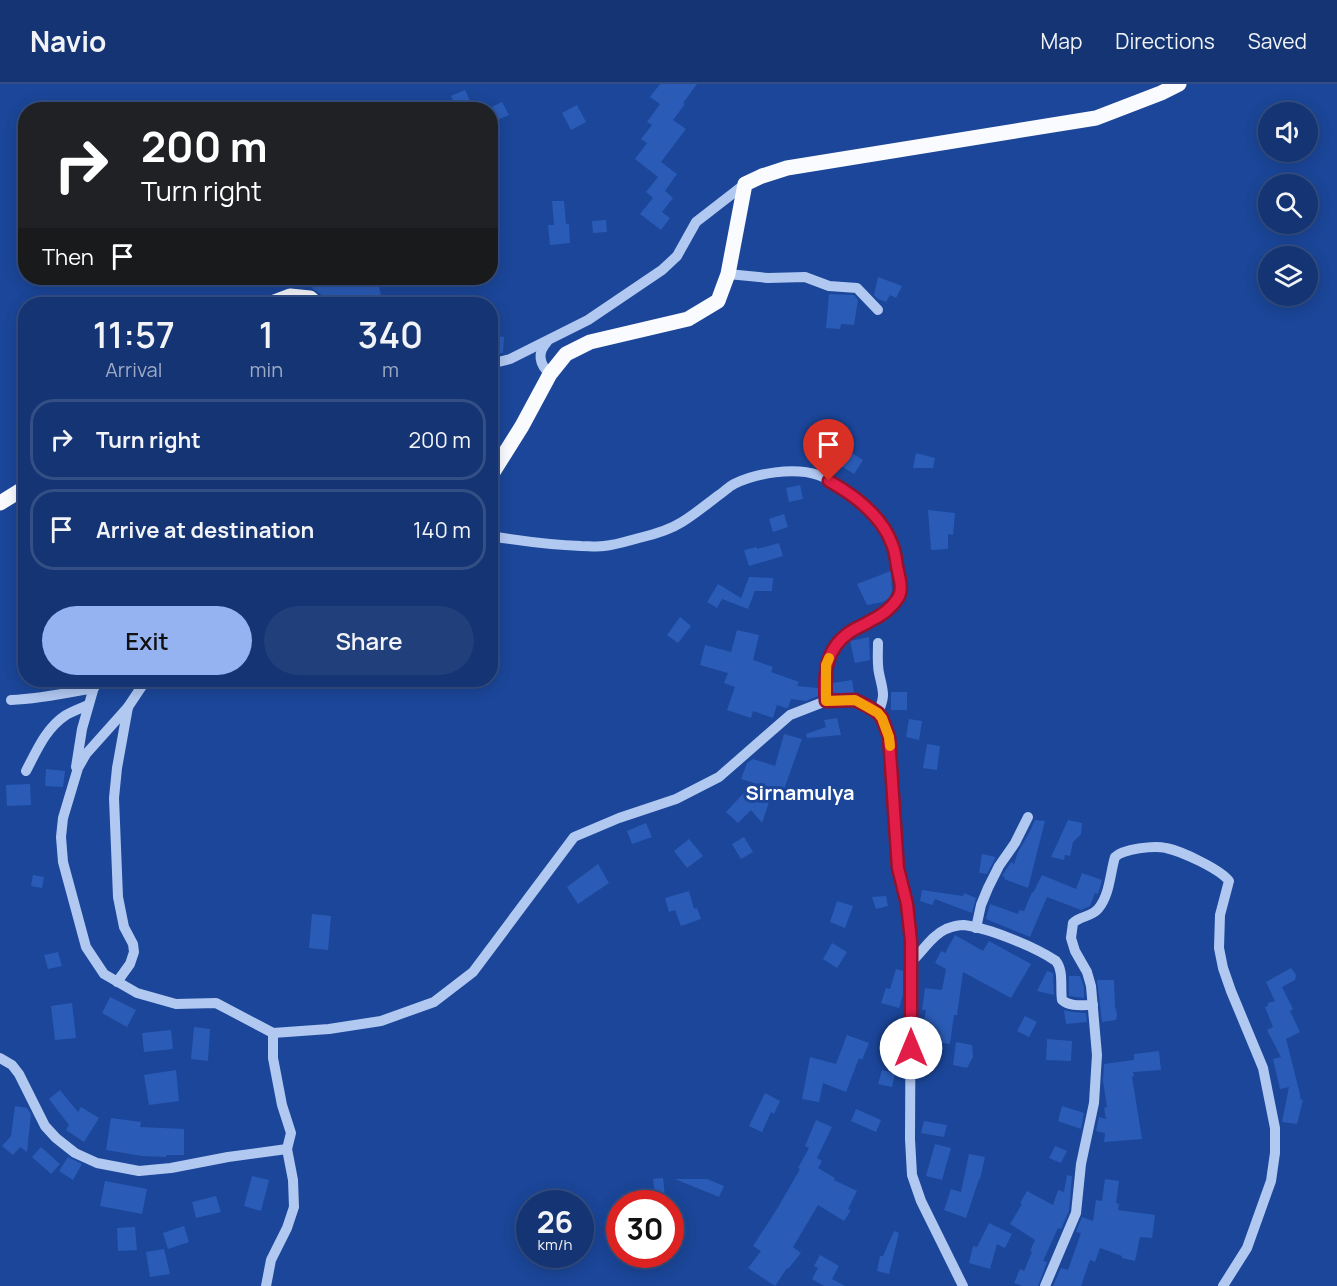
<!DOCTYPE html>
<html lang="en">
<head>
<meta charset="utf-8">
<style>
	:root { --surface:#143473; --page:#213f7b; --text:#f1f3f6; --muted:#9daac4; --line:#334f85; --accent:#95b2f1 }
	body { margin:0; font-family:Manrope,sans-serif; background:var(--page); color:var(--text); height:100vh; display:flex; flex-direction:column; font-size:22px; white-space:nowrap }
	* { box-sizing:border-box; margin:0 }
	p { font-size:20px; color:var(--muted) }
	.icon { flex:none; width:33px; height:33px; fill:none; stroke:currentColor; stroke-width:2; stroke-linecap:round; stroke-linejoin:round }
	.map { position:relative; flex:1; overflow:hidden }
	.details { position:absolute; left:18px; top:213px; width:480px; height:390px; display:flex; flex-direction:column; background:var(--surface); border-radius:24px; box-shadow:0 3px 15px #0003,0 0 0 2px var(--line) }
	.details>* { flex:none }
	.guide { position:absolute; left:18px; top:18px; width:480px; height:183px; border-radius:24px; box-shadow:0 3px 15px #0003,0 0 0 2px var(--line); background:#202124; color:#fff; overflow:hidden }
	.buttons { position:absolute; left:1258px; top:18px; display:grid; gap:12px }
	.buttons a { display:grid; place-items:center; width:60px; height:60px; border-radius:50%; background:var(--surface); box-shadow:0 3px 15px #0003,0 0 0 2px var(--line); font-size:30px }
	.speed { position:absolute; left:516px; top:1106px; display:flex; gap:12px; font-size:30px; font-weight:700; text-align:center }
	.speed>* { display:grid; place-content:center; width:78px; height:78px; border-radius:50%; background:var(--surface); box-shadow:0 3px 15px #0003,0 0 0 2px var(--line); line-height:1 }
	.speed small { font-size:15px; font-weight:400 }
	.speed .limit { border:9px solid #d22; background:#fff; color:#111 }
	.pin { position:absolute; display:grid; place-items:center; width:51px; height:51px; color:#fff; margin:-62px -26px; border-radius:50% 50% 50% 0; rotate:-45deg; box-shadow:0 0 6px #0007 }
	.pin .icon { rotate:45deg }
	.me { position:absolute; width:66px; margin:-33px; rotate:0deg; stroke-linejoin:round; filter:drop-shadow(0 0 4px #0008) }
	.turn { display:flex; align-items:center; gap:21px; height:126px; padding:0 24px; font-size:27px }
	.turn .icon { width:78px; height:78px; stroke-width:2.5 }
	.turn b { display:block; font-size:42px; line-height:51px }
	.then { display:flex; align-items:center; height:57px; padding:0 24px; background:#0003; gap:12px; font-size:22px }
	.eta { display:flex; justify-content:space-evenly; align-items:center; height:102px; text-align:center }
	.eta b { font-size:36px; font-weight:600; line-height:42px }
	.cta { display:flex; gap:12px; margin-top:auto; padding:12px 24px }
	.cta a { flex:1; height:69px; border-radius:36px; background:var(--accent); color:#111; font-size:24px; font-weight:600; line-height:69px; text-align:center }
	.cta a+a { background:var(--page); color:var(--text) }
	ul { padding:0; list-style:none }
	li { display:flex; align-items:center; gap:18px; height:81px; margin:0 12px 9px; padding:0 12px; border:3px solid var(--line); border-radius:24px }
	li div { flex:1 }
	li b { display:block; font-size:22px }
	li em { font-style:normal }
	header { display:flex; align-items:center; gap:36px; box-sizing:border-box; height:84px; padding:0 30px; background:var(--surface); border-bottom:2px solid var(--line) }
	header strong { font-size:28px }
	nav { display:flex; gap:33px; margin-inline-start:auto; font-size:21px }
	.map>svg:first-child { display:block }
	.building { fill:#2a5cb7 }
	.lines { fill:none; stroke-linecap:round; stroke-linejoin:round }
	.minor { stroke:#b1c8f1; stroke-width:10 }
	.major { stroke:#fafbff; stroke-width:15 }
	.route-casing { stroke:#92132f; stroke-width:15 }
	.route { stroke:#e11d48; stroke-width:10 }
	.slow { stroke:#f59e0b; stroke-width:10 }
	.labels { text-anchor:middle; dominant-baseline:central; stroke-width:6; stroke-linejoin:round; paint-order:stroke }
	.quarter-label { font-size:20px; font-weight:bold; fill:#fff; stroke:#1b4699 }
</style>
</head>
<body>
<header>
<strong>Navio</strong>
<nav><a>Map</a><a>Directions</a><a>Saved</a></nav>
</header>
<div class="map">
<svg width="1337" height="1202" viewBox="0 0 1337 1202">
	<rect width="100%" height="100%" fill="#1b4699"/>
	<g class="building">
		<polygon points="660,0 697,0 683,19 685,20 673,36 686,45 661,78 677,90 665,107 673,114 662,128 670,134 661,146 640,130 653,114 646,108 658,93 635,75 647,59 641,55 652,41 647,38 660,20 650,13"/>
		<polygon points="465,6 474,26 457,26 451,12"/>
		<polygon points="502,18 509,31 490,39 490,24"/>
		<polygon points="577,21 586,38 571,46 562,29"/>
		<polygon points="552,117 564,117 566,140 569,140 570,159 550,161 548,141 554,141"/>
		<polygon points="606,136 607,148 593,149 592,137"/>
		<polygon points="878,193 902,202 896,214 890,211 886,218 878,215 874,211"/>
		<polygon points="321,194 377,194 383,220 328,220 326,211 322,211 313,205 311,198 321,196"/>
		<polygon points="829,210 854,211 858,216 854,241 841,240 840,245 826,244"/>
		<polygon points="490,251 504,253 503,269 490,269"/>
		<polygon points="831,356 863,376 854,390 822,370"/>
		<polygon points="916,369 935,374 933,384 913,384"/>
		<polygon points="800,401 803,415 789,418 786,404"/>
		<polygon points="928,426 955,429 953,451 948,450 948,465 931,466"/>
		<polygon points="784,430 788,443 773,448 769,435"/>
		<polygon points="779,459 783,472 749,482 744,466 757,463 757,465"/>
		<polygon points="891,487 892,507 889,514 883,518 867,521 857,500"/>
		<polygon points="749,493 773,494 772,507 755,507 748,525 722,515 717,524 707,518 718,500 741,514"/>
		<polygon points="680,533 691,542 678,559 667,551"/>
		<polygon points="737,546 759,551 753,576 773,583 771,588 799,598 797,602 818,604 818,612 806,617 791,615 788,624 786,624 777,621 773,634 753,627 751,634 727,626 735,603 724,599 728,589 700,581 705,561 731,568"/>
		<polygon points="869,553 870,576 855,579 850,557"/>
		<polygon points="852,596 854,609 833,609 833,599"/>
		<rect x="891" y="608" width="16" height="18"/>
		<polygon points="837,634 841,651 807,654 806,650 826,643 824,636"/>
		<polygon points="909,635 922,637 919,656 906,653"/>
		<polygon points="784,650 802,655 783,708 741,695 747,679 753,675 775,682"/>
		<polygon points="927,660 940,662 937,686 923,684"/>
		<polygon points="46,685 65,687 63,703 45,702"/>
		<polygon points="30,700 31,721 7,722 6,701"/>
		<polygon points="752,700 769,718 762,739 751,726 738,739 726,728"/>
		<polygon points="1035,736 1045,737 1028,804 1004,795 1005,793 1002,792 1011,778 1014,780 1018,768 1029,749"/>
		<polygon points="1068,736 1082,739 1081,750 1073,758 1070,772 1065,771 1064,776 1051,773"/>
		<polygon points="646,739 652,753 632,760 627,747"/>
		<polygon points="744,753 753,768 741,775 732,760"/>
		<polygon points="689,755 703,772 687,784 674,767"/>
		<polygon points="982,770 996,773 987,790 979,789"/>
		<polygon points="598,780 609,799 578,820 567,803"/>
		<polygon points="1082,789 1102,796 1098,810 1095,809 1090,822 1081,826 1047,813 1030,853 986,835 990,820 1018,830 1019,826 1024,827 1032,808 1033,809 1042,791 1076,805"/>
		<polygon points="33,791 44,793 42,804 31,802"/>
		<polygon points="922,806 963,812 964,809 976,814 972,829 935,815 932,821 920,817"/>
		<polygon points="689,807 694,825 697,824 701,835 681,842 675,826 669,828 665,814"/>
		<polygon points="886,812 888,822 876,825 872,813"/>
		<polygon points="837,817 853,822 845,844 830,838"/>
		<polygon points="312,830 331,832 328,866 309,864"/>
		<polygon points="955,851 983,867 989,857 1031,880 1011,914 963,888 957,931 954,931 950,960 921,956 926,926 922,926 925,904 942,906 946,885 935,879 941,867 945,869"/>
		<polygon points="832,859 847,868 837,884 823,875"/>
		<polygon points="58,868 62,882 48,885 44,871"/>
		<polygon points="1291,884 1296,891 1295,896 1282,903 1293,925 1290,927 1300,948 1286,955 1300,1010 1300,1015 1303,1016 1297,1040 1282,1038 1289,1003 1280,1005 1273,975 1281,973 1267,946 1273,943 1265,923 1268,922 1268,919 1275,917 1266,898"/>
		<polygon points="896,885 903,887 903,911 899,924 881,919 886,904 890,905"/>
		<polygon points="1047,887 1053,889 1054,911 1037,907"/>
		<polygon points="1069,892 1080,892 1084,903 1084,914 1069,912"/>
		<polygon points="1097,896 1114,896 1115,923 1117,930 1116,936 1102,938"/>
		<polygon points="110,913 136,926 127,943 102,929"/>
		<polygon points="72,919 76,954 55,956 51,922"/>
		<polygon points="1064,926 1072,928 1086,929 1087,938 1066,940"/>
		<polygon points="1025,932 1037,938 1029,953 1017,947"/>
		<polygon points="194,943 210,945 208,977 191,975"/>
		<polygon points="171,946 173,965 144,968 142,949"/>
		<polygon points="847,951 869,959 862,976 859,974 846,1008 823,999 819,1018 802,1015 810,973 836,980"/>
		<polygon points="1047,955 1072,957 1071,977 1046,976"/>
		<polygon points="956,958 972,961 973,973 967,984 953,981"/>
		<polygon points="1159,967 1161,986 1133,988 1134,992 1132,993 1142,1055 1104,1058 1105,1049 1096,1047 1099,1033 1106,1035 1104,1024 1107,1023 1103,997 1104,980 1134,976 1134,970"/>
		<polygon points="176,986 179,1017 149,1021 144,991"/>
		<polygon points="882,986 895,989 892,1003 878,1000"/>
		<polygon points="60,1006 78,1028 81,1023 99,1034 84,1058 66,1046 69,1041 49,1015"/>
		<polygon points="765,1009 780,1017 774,1030 771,1028 762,1048 749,1042"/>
		<polygon points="15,1022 27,1024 31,1030 27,1068 20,1063 13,1071 2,1062 11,1052"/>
		<polygon points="1062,1022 1084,1029 1081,1045 1058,1037"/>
		<polygon points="856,1025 881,1036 876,1048 851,1037"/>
		<polygon points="111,1034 141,1038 140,1043 184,1045 184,1071 166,1071 166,1073 142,1072 106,1066"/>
		<polygon points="816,1036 832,1043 817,1074 822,1077 818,1084 835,1094 834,1096 857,1107 848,1125 851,1126 844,1137 818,1121 793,1163 801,1169 788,1185 787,1184 775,1202 748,1184 761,1167 753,1162 777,1125 800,1085 798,1084 809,1064 805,1062"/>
		<polygon points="924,1037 947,1041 944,1053 921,1049"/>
		<polygon points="935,1060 951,1064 942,1096 926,1092"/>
		<polygon points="1055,1062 1067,1067 1061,1079 1049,1074"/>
		<polygon points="41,1063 60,1080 51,1090 32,1073"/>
		<polygon points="969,1070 985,1073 980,1095 979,1095 966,1134 944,1126 951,1105 961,1108"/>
		<polygon points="68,1073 82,1080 73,1096 59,1087"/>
		<polygon points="1067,1091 1072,1092 1069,1127 1061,1145 1058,1144 1043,1177 1047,1178 1038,1202 1022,1202 1014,1199 1020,1185 1024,1187 1032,1168 1030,1167 1035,1156 1010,1140 1022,1120 1020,1119 1027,1107 1053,1121 1058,1106 1064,1108"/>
		<polygon points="252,1092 269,1096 261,1127 244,1122"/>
		<polygon points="663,1094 665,1112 655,1113 653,1095"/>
		<polygon points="675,1095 707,1095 724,1102 719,1113"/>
		<polygon points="1105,1095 1119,1097 1116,1119 1119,1120 1118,1126 1155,1131 1152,1154 1140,1153 1135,1177 1122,1174 1122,1172 1100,1164 1095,1178 1090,1176 1081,1202 1053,1202 1061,1184 1068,1186 1081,1149 1076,1148 1082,1133 1093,1137 1096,1116 1102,1117"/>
		<polygon points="105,1097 147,1105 142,1130 100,1122"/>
		<polygon points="216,1112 221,1128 196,1134 192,1118"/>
		<polygon points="989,1139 1012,1150 1005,1164 997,1160 990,1185 969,1179 973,1162 977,1163"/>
		<polygon points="184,1142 189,1158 168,1165 163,1149"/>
		<polygon points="135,1143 137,1166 118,1167 117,1144"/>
		<polygon points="894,1147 899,1149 889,1190 877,1187 880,1172 883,1172"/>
		<polygon points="164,1165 170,1190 150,1193 146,1168"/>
		<polygon points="820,1171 839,1182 832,1195 845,1202 824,1202 812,1195 818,1184 814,1182"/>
	</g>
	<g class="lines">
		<g class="minor">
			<polyline points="728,190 768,194 805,193 829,202 857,204 878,226"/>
			<path d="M547,258C537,269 539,280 550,290"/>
			<polyline points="490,280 510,275 588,236 662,186 677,172 696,138 745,100"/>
			<path d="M490,452C521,457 550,461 581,462C588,462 597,463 604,462C616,461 628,457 639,454C652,451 671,445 682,438C695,430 707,420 719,411C724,408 728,403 734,400C756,389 794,383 818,391C831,395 842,405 853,413C884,437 895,457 900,497C905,533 857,536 839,557C824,574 824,595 826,617"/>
			<polyline points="146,596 128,623 86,670 78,684 63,734 61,753 63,778 86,863 104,890 137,909 176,920 216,919 273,949"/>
			<path d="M11,616C39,615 67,609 94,604"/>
			<path d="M878,629C886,610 883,608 879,589C877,580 878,568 878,559"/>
			<polyline points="76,683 82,645 96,596"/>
			<path d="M26,687C37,666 46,644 66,631C73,627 81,624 88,621"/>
			<polyline points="976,844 981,821 988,804 999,782 1015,759 1028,733"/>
			<path d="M912,877C923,867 932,851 946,845C951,843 958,841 964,841C989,844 1035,863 1056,877C1064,887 1060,904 1062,916C1070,923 1083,921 1093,921"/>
			<polyline points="117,898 130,880 134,868 133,860 124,843 118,813 114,714 117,684 128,623"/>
			<polyline points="0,974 12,981 19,990 45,1042 56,1054 75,1069 97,1079 139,1087 171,1084 228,1073 287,1065 291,1049 282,1021 273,974 273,949 329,945 381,937 434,918 473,888 574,753 619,734 676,715 719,693 790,631 826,617 855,616 878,629 882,634 889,653 898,784 907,820 911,857 910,1055 912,1091 921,1117 963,1202"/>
			<polyline points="266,1202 271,1176 287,1144 294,1123 293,1096 287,1065"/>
			<path d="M1045,1202L1076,1129L1081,1080L1094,1019L1097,971L1091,902L1087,888L1075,867L1071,854L1073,839C1080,832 1091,833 1098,825C1110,811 1110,789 1115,773C1123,765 1154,761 1166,764C1181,767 1220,785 1229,797L1220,831L1219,864L1223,884L1231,907L1263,984L1275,1044V1069L1271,1097L1247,1164L1223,1202"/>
		</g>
		<g class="major">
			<polyline points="269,220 290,212 310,214 317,220"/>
			<polyline points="490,393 522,342 550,290 566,270 590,258 688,235 718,217 728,190 745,100 762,92 787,84 1096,34 1161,9 1179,0"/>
			<polyline points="0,419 26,403"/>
		</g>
	</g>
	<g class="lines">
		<defs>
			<path id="route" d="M829,397C854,411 882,432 892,460C896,469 896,479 898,487C900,496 903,506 898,514C891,525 881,532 870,537C864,541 856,544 850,548C825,565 824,589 826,617L855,616L869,623L878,629L882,634L889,653L898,784L907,820L911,857V964"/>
		</defs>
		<use href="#route" class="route-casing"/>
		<use href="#route" class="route"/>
		<polyline class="slow" points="829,574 826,581 826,617 855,616 878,629 882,634 889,653 890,662"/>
	</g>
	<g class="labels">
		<g class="quarter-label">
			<text x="800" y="708">Sirnamulya</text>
		</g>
	</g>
</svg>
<div class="buttons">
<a><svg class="icon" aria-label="sound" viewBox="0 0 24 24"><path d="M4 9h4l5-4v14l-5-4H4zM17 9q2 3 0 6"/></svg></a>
<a><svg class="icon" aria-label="search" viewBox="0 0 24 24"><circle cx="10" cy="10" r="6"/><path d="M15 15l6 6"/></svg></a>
<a><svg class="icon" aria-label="layers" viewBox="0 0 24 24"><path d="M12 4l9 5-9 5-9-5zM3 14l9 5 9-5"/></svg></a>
</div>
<div class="speed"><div>26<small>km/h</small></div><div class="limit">30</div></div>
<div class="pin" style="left:829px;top:397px;background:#d93025"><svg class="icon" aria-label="arrive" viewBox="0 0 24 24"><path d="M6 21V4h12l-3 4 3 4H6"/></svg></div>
<svg class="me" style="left:911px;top:964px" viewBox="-20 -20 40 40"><circle r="19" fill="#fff"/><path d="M0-13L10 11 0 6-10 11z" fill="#e11d48"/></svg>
<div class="guide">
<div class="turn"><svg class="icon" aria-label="right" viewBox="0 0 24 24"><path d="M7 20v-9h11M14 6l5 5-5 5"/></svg><div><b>200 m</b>Turn right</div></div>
<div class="then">Then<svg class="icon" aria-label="arrive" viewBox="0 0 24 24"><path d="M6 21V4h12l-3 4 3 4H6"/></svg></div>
</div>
<section class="details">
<div class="eta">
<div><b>11:57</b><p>Arrival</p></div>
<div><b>1</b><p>min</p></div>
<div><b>340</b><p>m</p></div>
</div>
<ul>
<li><svg class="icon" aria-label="right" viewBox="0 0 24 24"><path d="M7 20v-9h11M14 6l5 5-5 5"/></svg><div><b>Turn right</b></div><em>200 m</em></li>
<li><svg class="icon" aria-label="arrive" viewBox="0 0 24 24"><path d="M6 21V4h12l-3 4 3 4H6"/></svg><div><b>Arrive at destination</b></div><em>140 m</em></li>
</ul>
<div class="cta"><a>Exit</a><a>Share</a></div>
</section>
</div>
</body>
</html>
